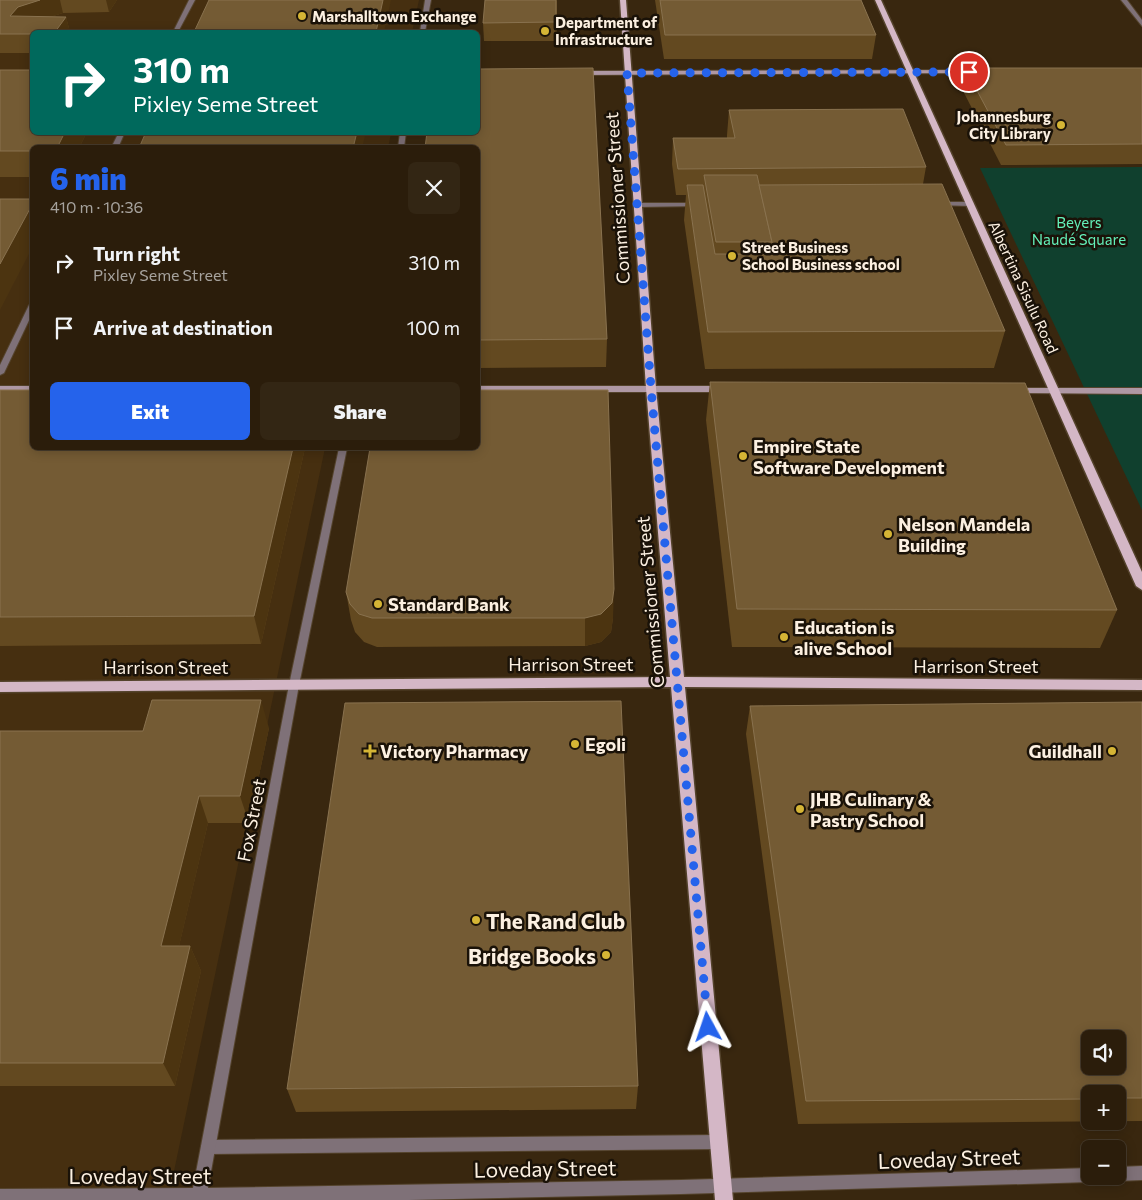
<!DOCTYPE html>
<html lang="en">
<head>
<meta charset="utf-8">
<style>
	:root { --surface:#2b1d0b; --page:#332614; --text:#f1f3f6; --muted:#a6a29d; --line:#473b2c; --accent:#2563eb }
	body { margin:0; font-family:Commissioner,sans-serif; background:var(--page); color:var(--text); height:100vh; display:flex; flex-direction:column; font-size:19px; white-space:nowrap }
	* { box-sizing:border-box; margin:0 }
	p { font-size:16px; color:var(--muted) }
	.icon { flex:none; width:28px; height:28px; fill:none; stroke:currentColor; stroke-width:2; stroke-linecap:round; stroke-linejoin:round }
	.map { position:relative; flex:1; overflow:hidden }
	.sheet { position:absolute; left:30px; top:145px; width:450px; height:305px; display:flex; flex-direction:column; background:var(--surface); border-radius:8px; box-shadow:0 2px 12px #0003,0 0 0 1px var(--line) }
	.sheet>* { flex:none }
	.top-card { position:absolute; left:30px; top:30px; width:450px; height:105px; border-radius:8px; box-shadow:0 2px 12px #0003,0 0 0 1px var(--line); background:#00695c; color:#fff; overflow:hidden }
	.buttons { position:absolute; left:1081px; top:1030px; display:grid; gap:10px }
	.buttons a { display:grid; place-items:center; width:45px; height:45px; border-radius:8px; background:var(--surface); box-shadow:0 2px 12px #0003,0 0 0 1px var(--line); font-size:25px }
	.pin { position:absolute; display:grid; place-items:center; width:42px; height:42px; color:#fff; margin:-21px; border:2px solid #fff; border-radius:50%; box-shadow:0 1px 5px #0007 }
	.me { position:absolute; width:55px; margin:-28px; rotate:355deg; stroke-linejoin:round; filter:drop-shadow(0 0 4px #0008) }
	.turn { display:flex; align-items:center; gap:18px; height:105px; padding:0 20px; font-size:22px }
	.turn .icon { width:65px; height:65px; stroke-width:2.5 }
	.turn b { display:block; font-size:35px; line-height:42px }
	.round { display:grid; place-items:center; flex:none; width:52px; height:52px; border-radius:8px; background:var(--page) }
	.summary { display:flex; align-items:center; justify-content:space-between; height:85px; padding:0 20px }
	h1 { font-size:30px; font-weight:800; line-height:38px; color:var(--accent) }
	.cta { display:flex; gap:10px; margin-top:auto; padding:10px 20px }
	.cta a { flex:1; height:58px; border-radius:8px; background:var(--accent); color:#fff; font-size:20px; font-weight:800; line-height:58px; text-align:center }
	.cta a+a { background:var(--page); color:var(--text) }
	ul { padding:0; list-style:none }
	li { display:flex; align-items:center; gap:15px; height:65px; padding:0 20px }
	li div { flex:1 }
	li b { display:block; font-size:19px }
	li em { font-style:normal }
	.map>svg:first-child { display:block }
	.built { fill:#462f10 }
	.green { fill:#10402e }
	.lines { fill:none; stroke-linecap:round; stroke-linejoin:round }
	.lane-casing { stroke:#54432c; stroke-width:2 }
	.street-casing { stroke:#54432c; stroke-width:2 }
	.secondary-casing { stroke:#54432c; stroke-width:2 }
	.primary-casing { stroke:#54432c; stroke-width:3 }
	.lane { fill:#7f7178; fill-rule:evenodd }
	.street { fill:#7f7178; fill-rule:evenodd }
	.secondary { fill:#af98a4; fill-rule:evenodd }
	.primary { fill:#d4b7c6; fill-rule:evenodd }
	.wall { fill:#634920; fill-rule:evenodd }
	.shaded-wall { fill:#4c3410 }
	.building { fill:#745b34; stroke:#89724f; fill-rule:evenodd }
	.route { stroke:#2563eb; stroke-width:9; stroke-dasharray:0 16.2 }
	.poi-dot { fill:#d5b535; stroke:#1a1208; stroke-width:2 }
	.labels { text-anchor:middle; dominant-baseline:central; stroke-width:5; stroke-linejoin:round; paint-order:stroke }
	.far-poi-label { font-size:15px; font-weight:bold; fill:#fcf0e1; stroke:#1a1208; text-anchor:start }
	.far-park-label { font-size:15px; fill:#63f0b9; stroke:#1a1208 }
	.far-street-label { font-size:15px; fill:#fcf0e1; stroke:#1a1208 }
	.street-label { font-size:18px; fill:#fcf0e1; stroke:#1a1208 }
	.poi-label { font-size:18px; font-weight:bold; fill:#fcf0e1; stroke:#1a1208; text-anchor:start }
	.near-poi-label { font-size:21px; font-weight:bold; fill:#fcf0e1; stroke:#1a1208; text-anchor:start }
	.near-street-label { font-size:21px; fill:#fcf0e1; stroke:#1a1208 }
</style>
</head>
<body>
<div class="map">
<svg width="1142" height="1200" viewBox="0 0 1142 1200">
	<rect width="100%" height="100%" fill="#39270f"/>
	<polygon class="built" points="0,0 419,0 412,32 32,32 32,132 391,133 388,148 32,148 32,448 325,448 168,1200 0,1200"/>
	<polygon class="green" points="1142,167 1142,510 980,168"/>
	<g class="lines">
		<defs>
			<polygon id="lane" points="719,1135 724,1137 726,1142 724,1147 719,1149 208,1154 203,1152 201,1147 203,1142 208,1140"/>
			<g id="street">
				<polygon points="189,0 195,0 178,32 173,32"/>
				<polygon points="425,0 431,0 425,32 420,32"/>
				<polygon points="1121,0 1127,0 1142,20 1142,26"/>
				<polygon points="119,132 125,132 118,148 111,148"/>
				<polygon points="400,132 406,132 404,148 398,148"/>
				<polygon points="938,202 970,202 973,204 970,206 936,205 936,203"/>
				<polygon points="699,203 701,204 701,206 637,207 634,205 637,203"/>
				<polygon points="29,305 32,305 32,314 4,373 0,375 0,365"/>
				<polygon points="339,448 347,448 299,685 208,1188 681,1180 1090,1168 1090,1176 1097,1176 1095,1180 1090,1182 681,1194 409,1200 0,1200 0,1189 193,1188 289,685"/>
				<polygon points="1142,1166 1142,1180 1118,1181 1113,1179 1112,1176 1118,1176 1118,1167"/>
			</g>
			<g id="secondary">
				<polygon points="979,70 981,71 981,73 581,75 578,73 581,71"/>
				<polygon points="0,386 32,386 32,391 0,392"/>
				<polygon points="478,386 721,386 725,389 721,392 478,392"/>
				<polygon points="1016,388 1142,388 1142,394 1013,393 1013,389"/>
			</g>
			<g id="primary">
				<polygon points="620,0 626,0 656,388 684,677 1142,680 1142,690 685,687 733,1200 715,1200 671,687 0,692 0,682 670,677 646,388"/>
				<polygon points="875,0 881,0 1142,572 1142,590 1136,586"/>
			</g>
		</defs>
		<use href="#lane" class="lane-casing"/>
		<use href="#street" class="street-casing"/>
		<use href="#secondary" class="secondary-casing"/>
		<use href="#primary" class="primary-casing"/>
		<use href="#lane" class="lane"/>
		<use href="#street" class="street"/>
		<use href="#secondary" class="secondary"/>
		<use href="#primary" class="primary"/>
	</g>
	<g class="wall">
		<polygon points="0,0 117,0 109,12 63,13 50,17 66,17 70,32 32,32 32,53 0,53"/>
		<polygon points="557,0 557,41 484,41 483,23"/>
		<polygon points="655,0 861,0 876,35 872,59 664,59"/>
		<polygon points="965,68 1142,68 1142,164 1001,165 961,87"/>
		<polygon points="0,70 32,132 87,132 79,148 32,148 32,177 0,177"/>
		<polygon points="729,110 926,167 923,184 1005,331 994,368 705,369 684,220 686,195 676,195 672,164 673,138 727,138 727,135"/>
		<polygon points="478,148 607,339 606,367 478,368"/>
		<polygon points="710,382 1117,610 1100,648 732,647 706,420"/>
		<polygon points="0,390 32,448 305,448 261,644 0,646"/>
		<polygon points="346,592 613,618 611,632 601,642 585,646 377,647 364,642 355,632 351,620"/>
		<path d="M1142,702V1121L798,1124L746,734L750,706ZM1090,1094H1118V1121H1090Z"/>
		<polygon points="269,728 249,823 208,823 179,946 190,946 201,971 175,1086 0,1086 0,731 143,731"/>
		<polygon points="638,1086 636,1109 296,1112 287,1089"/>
	</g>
	<g class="shaded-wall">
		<polygon points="40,0 60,0 63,13 23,25 10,16 18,7"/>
		<polygon points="106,0 117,0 109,12"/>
		<polygon points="383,0 391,0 384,32 376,32"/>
		<polygon points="66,17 70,32 55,32"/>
		<polygon points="65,132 87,132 79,148 57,148"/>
		<polygon points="357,132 366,132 362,148 353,148"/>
		<polygon points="32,205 32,248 0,310 0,264"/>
		<polygon points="293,448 305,448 261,644 254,616"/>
		<polygon points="614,589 613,618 611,632 601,642 585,646 585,618"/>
		<polygon points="261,700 269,728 249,823 240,796"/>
		<polygon points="199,796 208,823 173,972 161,946"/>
		<polygon points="190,946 201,971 175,1086 163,1063"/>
	</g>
	<g class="building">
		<polygon points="0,0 40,0 18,7 10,16 66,17 55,32 32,32 32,34 0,34"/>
		<polygon points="209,0 383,0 376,32 194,32"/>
		<polygon points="485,0 556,0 556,22 483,23"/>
		<polygon points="660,0 861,0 876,35 665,35"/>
		<polygon points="593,68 607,339 478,340 478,148 425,148 427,132 478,132 478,69"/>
		<polygon points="965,68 1142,68 1142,144 1006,145"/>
		<polygon points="0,70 32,70 32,132 65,132 57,148 32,148 32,151 0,151"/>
		<polygon points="903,109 926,167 678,169 673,138 735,138 729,110"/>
		<polygon points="146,132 357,132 353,148 139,148"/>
		<polygon points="704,175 757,175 772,242 716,242"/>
		<polygon points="942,184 1005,331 708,332 687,185 703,185 715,254 771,254 772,242 759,185"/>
		<polygon points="0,199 32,199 32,205 0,264"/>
		<polygon points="710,382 1025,383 1117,610 737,609"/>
		<polygon points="0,390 32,390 32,448 293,448 254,616 0,617"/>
		<polygon points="478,390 608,390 614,589 612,603 601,614 585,618 372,618 359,614 350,604 346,592 370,448 478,448"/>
		<polygon points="152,700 261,700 240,796 199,796 161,946 190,946 163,1063 0,1063 0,731 143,731"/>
		<polygon points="621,701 638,1086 287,1089 345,703"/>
		<path d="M1142,702V1098H1118V1094H1090V1099L806,1101L750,706ZM1090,1039H1118V1066H1090Z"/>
	</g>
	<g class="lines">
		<polyline class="route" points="708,1027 651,388 627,73 969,72"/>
	</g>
	<g class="poi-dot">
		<circle cx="302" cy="16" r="5"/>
		<circle cx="545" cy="31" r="5"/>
		<circle cx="1061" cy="125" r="5"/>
		<circle cx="732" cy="256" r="5"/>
		<circle cx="743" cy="456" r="5"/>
		<circle cx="888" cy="534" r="5"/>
		<circle cx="378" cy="604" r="5"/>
		<circle cx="784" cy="637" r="5"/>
		<circle cx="575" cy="744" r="5"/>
		<path d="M367.5 743.5h5v5h5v5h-5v5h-5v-5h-5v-5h5z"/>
		<circle cx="1112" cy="751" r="5"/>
		<circle cx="800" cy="809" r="5"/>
		<circle cx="476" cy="920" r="5"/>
		<circle cx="606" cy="955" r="5"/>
	</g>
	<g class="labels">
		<g class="far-poi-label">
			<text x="312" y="16">Marshalltown Exchange</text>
			<text x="555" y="22">Department of<tspan x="555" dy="17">Infrastructure</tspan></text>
			<text x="1051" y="116" text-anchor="end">Johannesburg<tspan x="1051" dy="17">City Library</tspan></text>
			<text x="742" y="247">Street Business<tspan x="742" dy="17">School Business school</tspan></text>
		</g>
		<g class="far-park-label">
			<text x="1079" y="222">Beyers<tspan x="1079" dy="17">Naudé Square</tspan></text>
		</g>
		<g class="far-street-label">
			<text transform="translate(1024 287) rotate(65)">Albertina Sisulu Road</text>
		</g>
		<g class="street-label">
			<text transform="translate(617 198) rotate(-94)">Commissioner Street</text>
			<text transform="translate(650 602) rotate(-95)">Commissioner Street</text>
			<text x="571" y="664">Harrison Street</text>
			<text x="976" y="666">Harrison Street</text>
			<text x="166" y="667">Harrison Street</text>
			<text transform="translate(251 820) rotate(-79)">Fox Street</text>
		</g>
		<g class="poi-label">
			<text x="753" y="446">Empire State<tspan x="753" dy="21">Software Development</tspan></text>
			<text x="898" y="524">Nelson Mandela<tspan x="898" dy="21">Building</tspan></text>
			<text x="388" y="604">Standard Bank</text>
			<text x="794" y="627">Education is<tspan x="794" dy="21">alive School</tspan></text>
			<text x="585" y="744">Egoli</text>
			<text x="380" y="751">Victory Pharmacy</text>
			<text x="1102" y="751" text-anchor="end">Guildhall</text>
			<text x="810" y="799">JHB Culinary &amp;<tspan x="810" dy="21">Pastry School</tspan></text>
		</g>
		<g class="near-poi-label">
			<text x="486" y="920">The Rand Club</text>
			<text x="596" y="955" text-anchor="end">Bridge Books</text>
		</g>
		<g class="near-street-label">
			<text transform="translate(949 1158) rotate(-2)">Loveday Street</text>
			<text transform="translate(545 1168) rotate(-1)">Loveday Street</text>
			<text x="140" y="1175">Loveday Street</text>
		</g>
	</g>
</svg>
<div class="buttons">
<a><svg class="icon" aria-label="sound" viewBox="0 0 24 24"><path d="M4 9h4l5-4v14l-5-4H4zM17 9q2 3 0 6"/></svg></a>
<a>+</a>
<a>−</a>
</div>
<div class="pin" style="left:969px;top:72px;background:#d93025"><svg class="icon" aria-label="arrive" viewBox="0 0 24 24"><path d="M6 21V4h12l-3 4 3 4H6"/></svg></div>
<svg class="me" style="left:708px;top:1027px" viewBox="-20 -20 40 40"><path d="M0-17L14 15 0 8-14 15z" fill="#2563eb" stroke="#fff" stroke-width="4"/></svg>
<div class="top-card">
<div class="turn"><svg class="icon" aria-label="right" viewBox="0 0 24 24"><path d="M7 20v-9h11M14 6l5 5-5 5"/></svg><div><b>310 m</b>Pixley Seme Street</div></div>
</div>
<section class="sheet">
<div class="summary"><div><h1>6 min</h1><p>410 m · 10:36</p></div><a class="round"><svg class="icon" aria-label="close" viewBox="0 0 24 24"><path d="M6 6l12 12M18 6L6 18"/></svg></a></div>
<ul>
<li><svg class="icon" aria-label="right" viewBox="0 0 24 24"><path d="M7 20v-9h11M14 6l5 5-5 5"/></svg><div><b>Turn right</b><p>Pixley Seme Street</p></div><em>310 m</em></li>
<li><svg class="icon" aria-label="arrive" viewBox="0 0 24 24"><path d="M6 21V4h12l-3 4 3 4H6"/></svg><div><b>Arrive at destination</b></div><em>100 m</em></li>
</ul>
<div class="cta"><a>Exit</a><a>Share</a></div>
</section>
</div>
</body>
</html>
